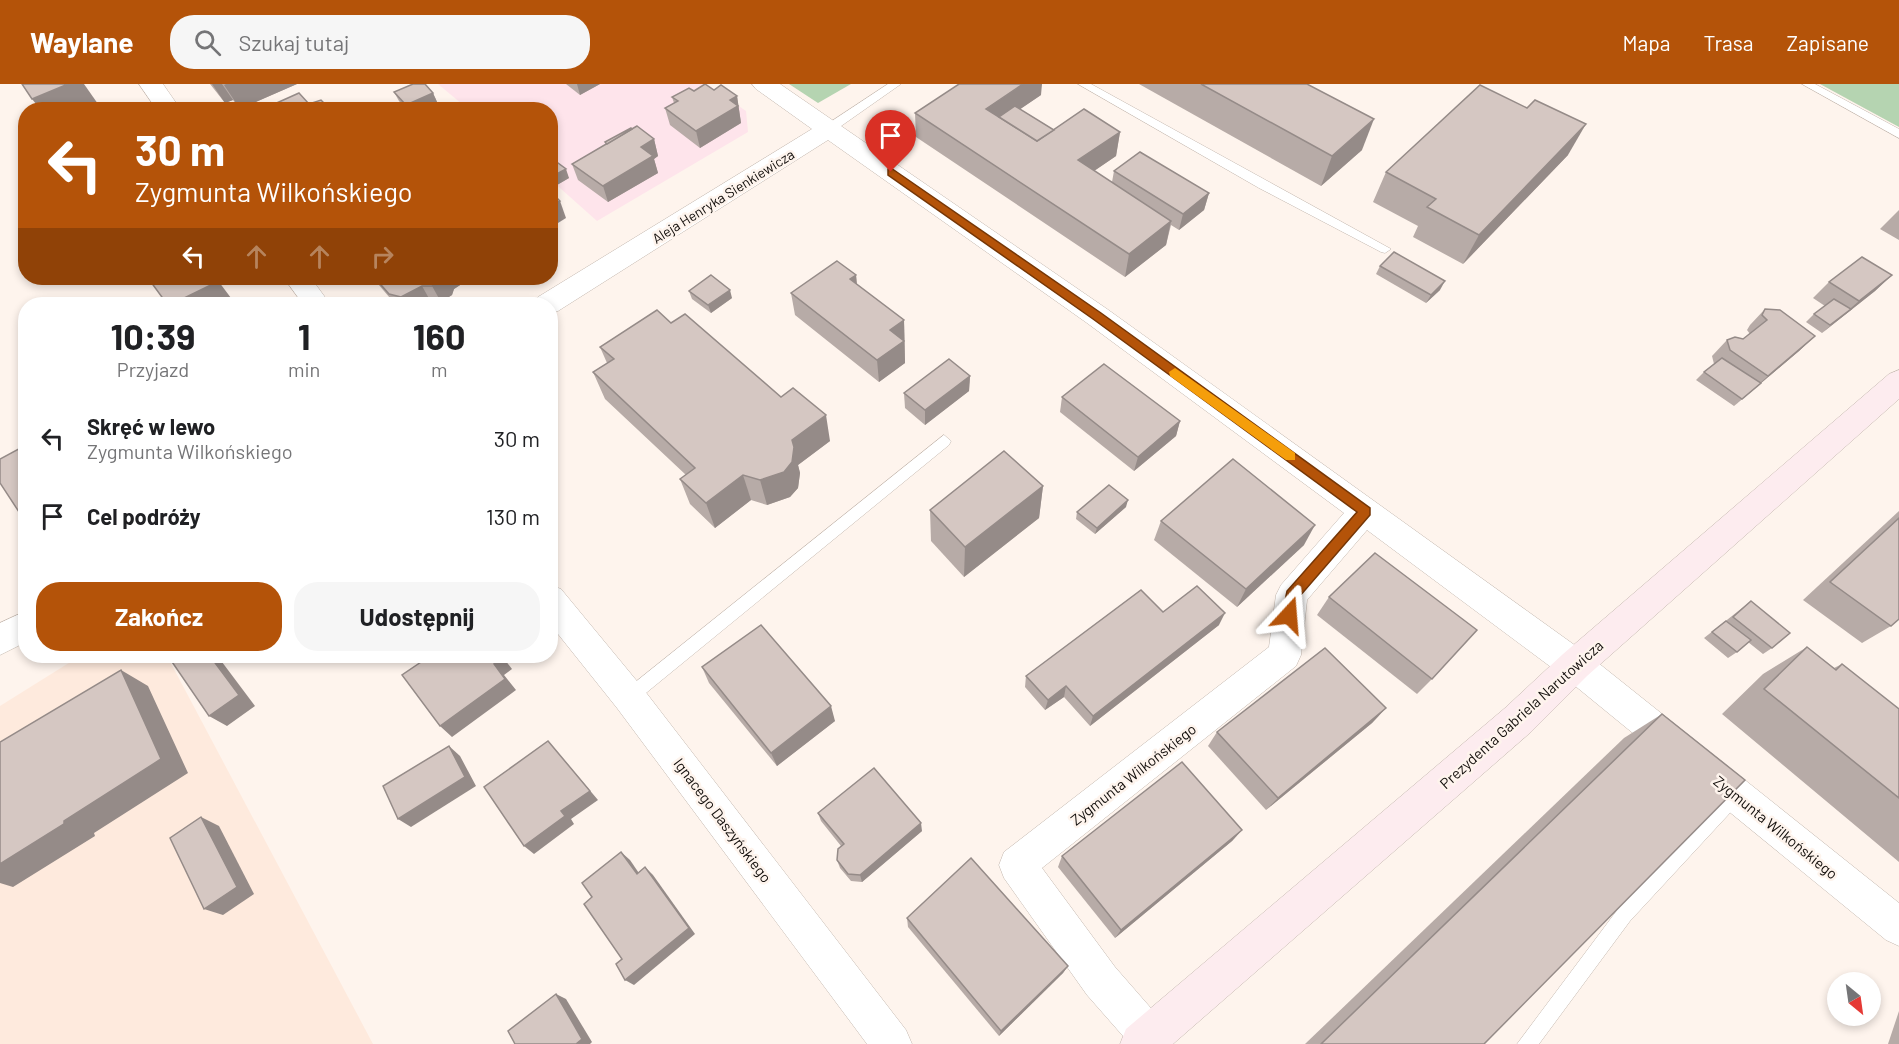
<!DOCTYPE html>
<html lang="pl">
<head>
<meta charset="utf-8">
<style>
	:root { --surface:#fff; --page:#f6f6f6; --text:#202124; --muted:#757577; --accent:#b45309 }
	body { margin:0; font-family:Barlow,sans-serif; background:var(--page); color:var(--text); height:100vh; display:flex; flex-direction:column; font-size:22px; white-space:nowrap }
	* { box-sizing:border-box; margin:0 }
	p { font-size:20px; color:var(--muted) }
	.icon { flex:none; width:33px; height:33px; fill:none; stroke:currentColor; stroke-width:2; stroke-linecap:round; stroke-linejoin:round }
	.map { position:relative; flex:1; overflow:hidden }
	.details { position:absolute; left:18px; top:213px; width:540px; height:366px; display:flex; flex-direction:column; background:var(--surface); border-radius:24px; box-shadow:0 3px 9px #0003 }
	.details>* { flex:none }
	.top-card { position:absolute; left:18px; top:18px; width:540px; height:183px; border-radius:24px; box-shadow:0 3px 9px #0003; background:#b45309; color:#fff; overflow:hidden }
	.needle { width:39px; rotate:151deg }
	.fabs { position:absolute; left:1827px; top:888px; display:grid; gap:12px }
	.fabs a { display:grid; place-items:center; width:54px; height:54px; border-radius:50%; background:var(--surface); box-shadow:0 3px 9px #0003; font-size:30px }
	.pin { position:absolute; display:grid; place-items:center; width:51px; height:51px; color:#fff; margin:-62px -26px; border-radius:50% 50% 50% 0; rotate:-45deg; box-shadow:0 0 6px #0007 }
	.pin .icon { rotate:45deg }
	.me { position:absolute; width:66px; margin:-33px; rotate:19deg; stroke-linejoin:round; filter:drop-shadow(0 0 4px #0008) }
	.turn { display:flex; align-items:center; gap:21px; height:126px; padding:0 18px; font-size:27px }
	.turn .icon { width:78px; height:78px; stroke-width:2.5 }
	.turn b { display:block; font-size:42px; line-height:51px }
	.lanes { display:flex; align-items:center; height:57px; padding:0 18px; background:#0003; justify-content:center; gap:30px; direction:ltr }
	.lanes .off { opacity:.35 }
	.eta { display:flex; justify-content:space-evenly; align-items:center; height:102px; text-align:center }
	.eta b { font-size:36px; font-weight:700; line-height:42px }
	.action { display:flex; gap:12px; margin-top:auto; padding:12px 18px }
	.action a { flex:1; height:69px; border-radius:24px; background:var(--accent); color:#fff; font-size:24px; font-weight:700; line-height:69px; text-align:center }
	.action a+a { background:var(--page); color:var(--text) }
	ul { padding:0; list-style:none }
	li { display:flex; align-items:center; gap:18px; height:78px; padding:0 18px }
	li div { flex:1 }
	li b { display:block; font-size:22px }
	li em { font-style:normal }
	header { display:flex; align-items:center; gap:36px; box-sizing:border-box; height:84px; padding:0 30px; background:var(--accent); color:#fff }
	header strong { font-size:28px }
	nav { display:flex; gap:33px; margin-inline-start:auto; font-size:21px }
	.search { width:420px; height:54px; background:var(--page); display:flex; align-items:center; gap:15px; box-sizing:border-box; padding:0 21px; border-radius:24px; color:var(--muted); font-size:22px }
	.map>svg:first-child { display:block }
	.commercial { fill:#fee4eb }
	.built { fill:#feeadd }
	.green { fill:#b5d4b1 }
	.lines { fill:none; stroke-linecap:round; stroke-linejoin:round }
	.lane-casing { stroke:#c2b6ad; stroke-width:1 }
	.street-casing { stroke:#c2b6ad; stroke-width:1 }
	.secondary-casing { stroke:#c2b6ad; stroke-width:1 }
	.lane { fill:#fff; fill-rule:evenodd }
	.street { fill:#fff; fill-rule:evenodd }
	.secondary { fill:#fdecef; fill-rule:evenodd }
	.wall { fill:#b7aba7 }
	.shaded-wall { fill:#958b88 }
	.building { fill:#d5c7c2; stroke:#958b88; stroke-width:1.5 }
	.route { fill:#b45309; stroke:#753606; stroke-width:1.5 }
	.slow { fill:#f59e0b }
	.labels { text-anchor:middle; dominant-baseline:central; stroke-width:5; stroke-linejoin:round; paint-order:stroke }
	.far-street-label { font-size:14px; fill:#120e0b; stroke:#fef4ed }
	.street-label { font-size:15px; fill:#120e0b; stroke:#fef4ed }
</style>
</head>
<body>
<header>
<strong>Waylane</strong>
<div class="search"><svg class="icon" aria-label="search" viewBox="0 0 24 24"><circle cx="10" cy="10" r="6"/><path d="M15 15l6 6"/></svg>Szukaj tutaj</div>
<nav><a>Mapa</a><a>Trasa</a><a>Zapisane</a></nav>
</header>
<div class="map">
<svg width="1899" height="960" viewBox="0 0 1899 960">
	<rect width="100%" height="100%" fill="#fef4ed"/>
	<polygon class="commercial" points="438,0 707,0 746,27 748,48 597,137 551,96 550,26 468,25"/>
	<polygon class="built" points="80,572 167,572 373,960 0,960 0,622"/>
	<g class="green">
		<polygon points="789,0 851,0 818,19"/>
		<polygon points="1820,0 1899,0 1899,43"/>
	</g>
	<g class="lines">
		<defs>
			<g id="lane">
				<polygon points="888,0 901,0 834,47 826,47 826,41"/>
				<polygon points="1078,0 1091,0 1391,165 1385,169 1381,168 1259,104"/>
				<polygon points="1802,0 1815,0 1899,45 1899,54"/>
				<polygon points="944,351 951,357 949,361 635,618 629,620 623,618 621,613 623,608"/>
				<polygon points="1735,703 1741,705 1743,711 1741,717 1630,837 1539,960 1517,960 1618,825 1729,705"/>
			</g>
			<g id="street">
				<polygon points="139,0 163,0 181,26 157,26"/>
				<polygon points="752,0 780,0 1107,225 1587,570 1899,819 1899,862 1886,856 1563,592 1367,446 1307,516 1301,571 1296,582 1042,784 1115,883 1163,938 1169,952 1166,960 1130,960 1087,911 1004,794 999,781 1004,768 1269,563 1276,511 1281,501 1344,429 1087,239 828,56 558,227 550,229 550,220 535,220 538,213 812,45 756,5"/>
				<polygon points="284,194 311,194 330,220 303,220"/>
				<polygon points="550,501 561,505 641,602 906,946 912,960 867,960 617,624 550,540"/>
				<polygon points="26,527 26,558 0,571 0,539"/>
			</g>
			<polygon id="secondary" points="1899,286 1899,315 1587,592 1531,648 1173,960 1120,960 1126,945 1505,624 1563,570 1889,290"/>
		</defs>
		<use href="#lane" class="lane-casing"/>
		<use href="#street" class="street-casing"/>
		<use href="#secondary" class="secondary-casing"/>
		<use href="#lane" class="lane"/>
		<use href="#street" class="street"/>
		<use href="#secondary" class="secondary"/>
	</g>
	<g class="wall">
		<polygon points="210,0 297,0 240,25 233,16 225,19"/>
		<polygon points="566,0 600,0 580,11"/>
		<polygon points="1139,0 1307,0 1362,66 1321,102"/>
		<polygon points="714,6 737,12 741,39 700,64 670,41 665,24 674,19 672,13"/>
		<polygon points="394,8 433,9 437,18 420,26 407,26 399,17"/>
		<polygon points="1041,11 1020,25 1054,46 1120,48 1116,72 1094,87 1112,98 1114,87 1209,109 1204,126 1179,146 1171,141 1166,161 1125,193 916,53 915,29"/>
		<polygon points="654,55 658,72 654,75 658,89 608,118 578,96 572,80 606,61 605,58"/>
		<polygon points="1568,71 1463,180 1413,153 1418,142 1373,118 1386,88"/>
		<polygon points="550,78 569,94 557,101 550,96"/>
		<polygon points="1899,126 1899,156 1880,145"/>
		<polygon points="1380,182 1440,206 1426,219 1376,190"/>
		<polygon points="856,191 857,201 904,236 905,279 879,298 795,231 791,209"/>
		<polygon points="1892,191 1875,207 1822,249 1806,238 1814,230 1825,222 1813,214 1829,198"/>
		<polygon points="373,194 471,194 454,205 452,211 441,218 431,218 426,220 395,220"/>
		<polygon points="689,207 732,214 711,229 692,215"/>
		<polygon points="1765,225 1815,252 1799,267 1734,322 1696,296 1704,288 1714,280 1712,272 1727,256 1743,255 1750,250 1747,246 1750,241"/>
		<polygon points="671,239 830,357 798,381 800,389 798,404 790,413 767,421 751,416 715,444 690,420 680,395 686,391 605,315 593,288 607,279 600,263"/>
		<polygon points="970,292 969,307 925,341 905,324 904,309"/>
		<polygon points="1062,313 1180,337 1176,352 1134,387 1060,328"/>
		<polygon points="1043,402 1039,434 964,493 931,457 930,426"/>
		<polygon points="1126,423 1095,450 1076,435 1077,428"/>
		<polygon points="1899,427 1899,535 1891,542 1862,559 1803,516"/>
		<polygon points="1161,437 1304,461 1237,523 1154,456"/>
		<polygon points="1329,513 1432,595 1417,610 1317,531"/>
		<polygon points="1751,517 1772,564 1763,570 1748,558 1737,568 1728,574 1704,554"/>
		<polygon points="1163,528 1219,541 1090,642 1064,613 1045,626 1025,603 1026,592"/>
		<polygon points="1807,563 1834,584 1842,580 1899,625 1899,778 1722,630 1763,590"/>
		<polygon points="702,583 835,637 777,682 709,599"/>
		<polygon points="1386,624 1372,639 1266,726 1208,662 1217,648"/>
		<polygon points="1662,630 1484,960 1305,960 1624,654"/>
		<polygon points="818,729 922,747 862,798 851,797 840,784 837,776 841,762 821,737"/>
		<polygon points="1242,746 1232,757 1115,854 1058,783 1062,772"/>
		<polygon points="907,834 1068,882 1063,889 999,952 908,843"/>
		<polygon points="1899,927 1899,960 1888,960"/>
	</g>
	<g class="shaded-wall">
		<polygon points="68,0 84,0 98,20 85,26 41,26 32,15"/>
		<polygon points="212,0 222,0 233,16 225,19"/>
		<polygon points="226,0 297,0 240,25 224,1"/>
		<polygon points="577,0 600,0 580,11"/>
		<polygon points="1023,0 1042,0 1041,11 1001,38 986,25"/>
		<polygon points="433,9 437,18 420,26 409,26 406,21"/>
		<polygon points="737,12 741,39 700,64 696,47 730,16"/>
		<polygon points="1374,35 1362,66 1321,102 1332,72"/>
		<polygon points="1586,40 1568,71 1463,180 1479,151"/>
		<polygon points="1120,48 1116,72 1075,100 1078,76"/>
		<polygon points="654,55 658,72 654,75 658,89 608,118 603,102 641,63"/>
		<polygon points="566,85 569,94 557,101 553,92"/>
		<polygon points="1209,109 1204,126 1179,146 1183,130"/>
		<polygon points="560,117 566,134 550,144 550,123"/>
		<polygon points="1171,137 1166,161 1125,193 1129,170"/>
		<polygon points="856,191 858,214 850,195"/>
		<polygon points="1892,191 1875,207 1822,249 1859,217"/>
		<polygon points="214,194 216,194 231,214 217,220 172,220"/>
		<polygon points="444,194 471,194 454,205 452,211 441,218 432,202"/>
		<polygon points="1445,197 1440,206 1426,219 1431,211"/>
		<polygon points="422,202 431,218 426,220 406,220 401,213"/>
		<polygon points="730,206 732,214 711,229 708,221"/>
		<polygon points="904,236 905,279 879,298 877,276 890,246"/>
		<polygon points="1815,252 1799,267 1734,322 1768,292"/>
		<polygon points="970,292 969,307 925,341 925,326"/>
		<polygon points="826,331 830,357 798,381 800,389 798,404 790,413 767,421 760,396 792,356"/>
		<polygon points="1180,337 1176,352 1134,387 1138,373"/>
		<polygon points="743,391 751,416 715,444 706,419"/>
		<polygon points="1043,402 1039,434 964,493 965,463"/>
		<polygon points="1128,416 1126,423 1095,450 1097,444"/>
		<polygon points="26,428 26,434 21,431"/>
		<polygon points="1315,441 1304,461 1237,523 1246,505"/>
		<polygon points="1225,529 1219,541 1090,642 1093,632"/>
		<polygon points="210,572 231,572 222,578 255,622 227,642 209,632"/>
		<polygon points="501,572 502,572 512,585 504,591 516,606 452,653 440,642"/>
		<polygon points="121,586 148,602 188,689 94,749 95,752 13,803 0,799 0,780 64,737"/>
		<polygon points="1066,602 1064,613 1045,626 1048,616"/>
		<polygon points="831,622 835,637 777,682 771,669"/>
		<polygon points="1386,624 1372,639 1266,726 1278,714"/>
		<polygon points="548,657 598,716 571,735 574,740 534,770 524,762 561,727"/>
		<polygon points="449,662 460,672 476,702 411,743 398,735"/>
		<polygon points="201,733 219,742 254,810 223,831 204,825"/>
		<polygon points="921,739 922,747 862,798 860,791"/>
		<polygon points="1242,746 1232,757 1115,854 1121,846"/>
		<polygon points="621,768 630,776 645,798 637,790"/>
		<polygon points="645,783 653,791 695,850 634,901 625,896"/>
		<polygon points="1068,882 1063,889 999,952 1001,947"/>
		<polygon points="556,910 566,915 592,958 590,960 576,960"/>
	</g>
	<g class="building">
		<polygon points="22,0 68,0 32,15"/>
		<polygon points="413,0 425,0 433,9 406,21 394,8"/>
		<polygon points="705,0 714,6 721,1 737,12 730,16 738,22 696,47 665,24 678,17 672,13 689,4 694,7"/>
		<polygon points="959,0 1023,0 986,25 1037,57 1084,25 1120,48 1078,76 1171,137 1129,170 915,29"/>
		<polygon points="1201,0 1307,0 1374,35 1332,72"/>
		<polygon points="1480,1 1527,24 1535,16 1586,40 1479,151 1427,123 1436,115 1386,88"/>
		<polygon points="299,9 309,20 321,16 326,21 332,19 338,26 261,26"/>
		<polygon points="1015,22 1054,46 1037,57 999,33"/>
		<polygon points="257,23 260,26 252,26"/>
		<polygon points="637,42 654,55 641,63 653,72 603,102 572,80"/>
		<polygon points="631,44 632,45 607,60 605,58"/>
		<polygon points="1140,68 1209,109 1183,130 1114,87"/>
		<polygon points="554,76 566,85 553,92 550,90 550,78"/>
		<polygon points="550,113 556,113 560,117 550,123"/>
		<polygon points="1394,168 1445,197 1431,211 1380,182"/>
		<polygon points="1862,173 1892,191 1859,217 1829,198"/>
		<polygon points="837,177 856,191 850,195 904,236 890,246 904,257 877,276 791,209"/>
		<polygon points="711,191 730,206 708,221 689,207"/>
		<polygon points="148,194 214,194 217,198 172,220 167,220"/>
		<polygon points="375,194 444,194 443,195 432,202 422,202 401,213 389,210"/>
		<polygon points="1834,215 1851,225 1830,241 1814,230"/>
		<polygon points="1765,225 1780,226 1815,252 1768,292 1730,266 1727,256 1735,253 1743,255 1767,236 1762,231"/>
		<polygon points="657,226 671,239 685,230 781,313 793,304 826,331 792,356 794,363 792,378 784,388 760,396 743,391 706,419 680,395 695,384 593,288 614,275 600,263"/>
		<polygon points="1722,274 1761,299 1742,315 1704,288"/>
		<polygon points="949,275 970,292 925,326 904,309"/>
		<polygon points="1104,280 1180,337 1138,373 1062,313"/>
		<polygon points="26,361 26,428 21,431 0,399 0,375"/>
		<polygon points="1004,367 1043,402 965,463 930,426"/>
		<polygon points="1233,375 1315,441 1246,505 1161,437"/>
		<polygon points="1109,401 1128,416 1097,444 1077,428"/>
		<polygon points="1899,434 1899,535 1891,542 1830,498"/>
		<polygon points="1375,469 1477,546 1432,595 1329,513"/>
		<polygon points="1197,502 1225,529 1093,632 1066,602 1048,616 1026,592 1141,506 1163,528"/>
		<polygon points="1751,517 1790,549 1772,564 1733,533"/>
		<polygon points="1726,537 1751,556 1737,568 1712,548"/>
		<polygon points="761,541 831,622 771,669 702,583"/>
		<polygon points="1807,563 1836,586 1842,580 1899,625 1899,714 1764,605"/>
		<polygon points="1325,564 1386,624 1278,714 1217,648"/>
		<polygon points="168,572 210,572 239,611 209,632"/>
		<polygon points="430,572 501,572 502,574 494,580 505,595 440,642 402,591"/>
		<polygon points="121,586 161,675 64,737 64,740 0,780 0,658"/>
		<polygon points="1662,630 1745,696 1484,960 1321,960"/>
		<polygon points="548,657 590,707 561,727 565,732 524,762 484,703"/>
		<polygon points="449,662 465,693 398,735 383,702"/>
		<polygon points="1182,678 1242,746 1121,846 1062,772"/>
		<polygon points="874,684 921,739 860,791 848,790 837,776 838,765 844,760 818,729"/>
		<polygon points="201,733 237,803 204,825 170,754"/>
		<polygon points="621,768 637,790 645,783 689,844 625,896 616,880 622,875 584,820 592,813 582,799"/>
		<polygon points="971,774 1068,882 1001,947 907,834"/>
		<polygon points="556,910 582,955 576,960 515,960 508,947"/>
	</g>
	<polygon class="route" points="891,84 1101,229 1370,424 1370,431 1299,513 1294,535 1284,535 1282,531 1287,507 1357,428 1093,235 888,91 888,85"/>
	<polygon class="slow" points="1175,284 1295,369 1295,376 1286,376 1170,292 1169,288"/>
	<g class="labels">
		<g class="far-street-label">
			<text transform="translate(723 112) rotate(-32)">Aleja Henryka Sienkiewicza</text>
		</g>
		<g class="street-label">
			<text transform="translate(1521 630) rotate(-42)">Prezydenta Gabriela Narutowicza</text>
			<text transform="translate(1133 690) rotate(-38)">Zygmunta Wilkońskiego</text>
			<text transform="translate(723 736) rotate(53)">Ignacego Daszyńskiego</text>
			<text transform="translate(1776 743) rotate(39)">Zygmunta Wilkońskiego</text>
		</g>
	</g>
</svg>
<div class="fabs">
<a><svg class="needle" viewBox="-14 -14 28 28"><path d="M0-13l5 13h-10z" fill="#e53935"/><path d="M0 13l5-13h-10z" fill="#757577"/></svg></a>
</div>
<div class="pin" style="left:891px;top:88px;background:#d93025"><svg class="icon" aria-label="arrive" viewBox="0 0 24 24"><path d="M6 21V4h12l-3 4 3 4H6"/></svg></div>
<svg class="me" style="left:1289px;top:531px" viewBox="-20 -20 40 40"><path d="M0-17L14 15 0 8-14 15z" fill="#b45309" stroke="#fff" stroke-width="4"/></svg>
<div class="top-card">
<div class="turn"><svg class="icon" aria-label="left" viewBox="0 0 24 24"><path d="M17 20v-9H6M10 6l-5 5 5 5"/></svg><div><b>30 m</b>Zygmunta Wilkońskiego</div></div>
<div class="lanes"><svg class="icon" aria-label="left" viewBox="0 0 24 24"><path d="M17 20v-9H6M10 6l-5 5 5 5"/></svg><svg class="icon off" aria-label="ahead" viewBox="0 0 24 24"><path d="M12 20V5M6 11l6-6 6 6"/></svg><svg class="icon off" aria-label="ahead" viewBox="0 0 24 24"><path d="M12 20V5M6 11l6-6 6 6"/></svg><svg class="icon off" aria-label="right" viewBox="0 0 24 24"><path d="M7 20v-9h11M14 6l5 5-5 5"/></svg></div>
</div>
<section class="details">
<div class="eta">
<div><b>10:39</b><p>Przyjazd</p></div>
<div><b>1</b><p>min</p></div>
<div><b>160</b><p>m</p></div>
</div>
<ul>
<li><svg class="icon" aria-label="left" viewBox="0 0 24 24"><path d="M17 20v-9H6M10 6l-5 5 5 5"/></svg><div><b>Skręć w lewo</b><p>Zygmunta Wilkońskiego</p></div><em>30 m</em></li>
<li><svg class="icon" aria-label="arrive" viewBox="0 0 24 24"><path d="M6 21V4h12l-3 4 3 4H6"/></svg><div><b>Cel podróży</b></div><em>130 m</em></li>
</ul>
<div class="action"><a>Zakończ</a><a>Udostępnij</a></div>
</section>
</div>
</body>
</html>
